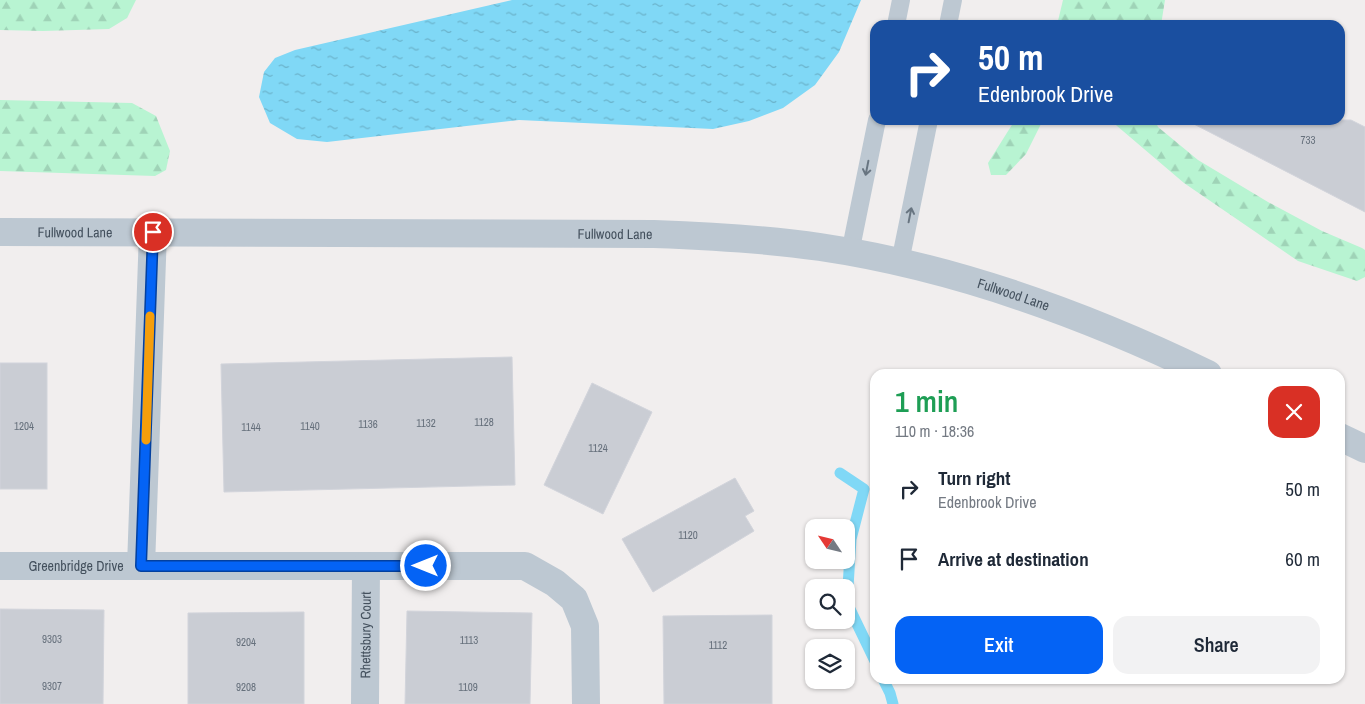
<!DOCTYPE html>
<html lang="en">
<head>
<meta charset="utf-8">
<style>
	:root { --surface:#fff; --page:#f2f2f3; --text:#1f2937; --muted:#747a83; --accent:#0463f5 }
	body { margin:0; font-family:"Archivo Narrow",sans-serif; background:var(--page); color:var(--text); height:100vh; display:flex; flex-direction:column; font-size:19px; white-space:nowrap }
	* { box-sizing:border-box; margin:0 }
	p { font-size:16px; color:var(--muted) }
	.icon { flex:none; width:28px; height:28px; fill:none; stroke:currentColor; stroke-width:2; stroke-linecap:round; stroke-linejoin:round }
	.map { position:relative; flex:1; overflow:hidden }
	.details { position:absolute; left:870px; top:369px; width:475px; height:315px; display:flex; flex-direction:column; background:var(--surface); border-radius:15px; box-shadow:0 1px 4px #0004 }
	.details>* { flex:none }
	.hud { position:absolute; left:870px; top:20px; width:475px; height:105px; border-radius:15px; box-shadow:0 1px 4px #0004; background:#1a4fa0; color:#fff; overflow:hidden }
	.needle { width:32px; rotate:305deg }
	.controls { position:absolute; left:805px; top:519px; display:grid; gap:10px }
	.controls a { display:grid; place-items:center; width:50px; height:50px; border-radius:10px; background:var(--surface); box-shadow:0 1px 4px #0004; font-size:25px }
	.pin { position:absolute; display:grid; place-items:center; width:42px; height:42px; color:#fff; margin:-21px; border:2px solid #fff; border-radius:50%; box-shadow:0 1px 5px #0007 }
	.me { position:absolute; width:55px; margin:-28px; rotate:270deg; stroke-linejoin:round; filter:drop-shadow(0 0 4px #0008) }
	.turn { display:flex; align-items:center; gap:18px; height:105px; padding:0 25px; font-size:22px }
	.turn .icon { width:65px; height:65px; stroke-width:2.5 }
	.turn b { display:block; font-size:35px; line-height:42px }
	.round { display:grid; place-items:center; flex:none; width:52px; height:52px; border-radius:15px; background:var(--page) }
	.head { display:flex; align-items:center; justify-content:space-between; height:85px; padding:0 25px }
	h1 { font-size:30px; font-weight:600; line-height:38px; color:#1e9e55 }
	.primary-button { display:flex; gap:10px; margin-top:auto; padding:10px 25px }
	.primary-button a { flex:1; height:58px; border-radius:15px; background:var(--accent); color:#fff; font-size:20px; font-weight:600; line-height:58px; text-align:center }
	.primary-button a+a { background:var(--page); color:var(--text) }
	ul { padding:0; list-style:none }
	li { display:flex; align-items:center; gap:15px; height:70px; padding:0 25px }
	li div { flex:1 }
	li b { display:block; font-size:19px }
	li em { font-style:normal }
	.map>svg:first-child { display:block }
	.forest { fill:url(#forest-firs) }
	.water { fill:url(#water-ripples) }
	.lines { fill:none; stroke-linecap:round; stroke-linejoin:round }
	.stream { stroke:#80d8f6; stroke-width:11 }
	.building { fill:#cacdd4; stroke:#d2d4db }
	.service { stroke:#bdc8d2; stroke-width:18 }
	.minor { stroke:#bdc8d2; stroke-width:28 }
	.tertiary { stroke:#bdc8d2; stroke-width:28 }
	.oneway { stroke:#687581 }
	.route-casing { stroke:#03409f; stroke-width:12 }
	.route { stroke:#0463f5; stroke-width:9 }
	.slow { stroke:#f59e0b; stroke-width:9 }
	.labels { text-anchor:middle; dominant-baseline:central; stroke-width:4; stroke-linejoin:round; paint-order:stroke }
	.number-label { font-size:11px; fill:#66707c }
	.street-label { font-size:14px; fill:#44515e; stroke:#fff }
</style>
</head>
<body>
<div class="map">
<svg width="1365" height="704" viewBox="0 0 1365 704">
	<defs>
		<pattern id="forest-firs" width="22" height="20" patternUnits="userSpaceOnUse" patternTransform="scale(1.25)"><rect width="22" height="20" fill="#b8f4d2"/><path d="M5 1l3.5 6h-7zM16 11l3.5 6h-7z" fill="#9fd3b7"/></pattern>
		<pattern id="water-ripples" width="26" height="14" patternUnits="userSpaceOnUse" patternTransform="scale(1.25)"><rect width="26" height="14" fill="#80d8f6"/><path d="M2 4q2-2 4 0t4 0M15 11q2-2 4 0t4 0" fill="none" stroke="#6ab2ca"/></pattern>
	</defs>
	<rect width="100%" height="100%" fill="#f1eeee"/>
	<g class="forest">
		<polygon points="0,0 136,0 127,18 109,29 43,31 0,30"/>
		<polygon points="1063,0 1165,0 1161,25 1057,25"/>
		<polygon points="0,100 132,103 156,116 170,151 166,170 155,176 0,171"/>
		<polygon points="1015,120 1043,120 1026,154 1006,175 991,175 988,163"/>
		<polygon points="1110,120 1155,120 1158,127 1198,160 1268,202 1322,231 1362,248 1365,250 1365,277 1357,281 1298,261 1184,183"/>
	</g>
	<polygon class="water" points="512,0 861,0 839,52 815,85 783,108 749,121 713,129 519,120 327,142 297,139 270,123 259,97 264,72 275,58 295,50"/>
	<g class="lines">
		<g class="stream">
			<polyline points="840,473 864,489 851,539 847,603 875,661"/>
			<polyline points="883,679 890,693 893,704"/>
		</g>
	</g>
	<g class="building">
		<polygon points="1186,120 1351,120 1365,127 1365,212"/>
		<polygon points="512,357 515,485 224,492 221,364"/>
		<rect x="0" y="363" width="47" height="126"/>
		<polygon points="592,383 652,412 603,514 544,485"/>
		<polygon points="735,478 754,511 745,516 754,531 653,592 622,539"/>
		<polygon points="0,609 104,610 103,704 0,704"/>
		<polygon points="407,611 532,613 530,704 405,704"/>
		<polygon points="304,612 304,704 188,704 188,613"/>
		<polygon points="772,615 772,704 664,704 663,616"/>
	</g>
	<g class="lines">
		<g class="service">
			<polyline points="896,25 901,0"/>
			<polyline points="948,25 953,0"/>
			<polyline points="850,253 877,120"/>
			<polyline points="900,262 929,120"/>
		</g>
		<g class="minor">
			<path id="s1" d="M0,566H525L555,583L574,599L585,626L586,704"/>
			<polyline points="141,566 153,232"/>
			<path id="s2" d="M365,704L366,566"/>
		</g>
		<g class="tertiary">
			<path id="s3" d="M0,232L654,234C709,236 766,239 820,247C956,267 1086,315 1208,374"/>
			<polyline points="1340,437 1365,449"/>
		</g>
	</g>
	<defs><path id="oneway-shaft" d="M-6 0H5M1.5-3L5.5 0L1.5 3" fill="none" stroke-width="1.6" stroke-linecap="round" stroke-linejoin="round" transform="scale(1.25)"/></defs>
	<g class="oneway">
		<use href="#oneway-shaft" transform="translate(867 168) rotate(101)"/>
		<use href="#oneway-shaft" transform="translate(910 215) rotate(-79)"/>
	</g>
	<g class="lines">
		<defs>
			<polyline id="route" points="153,232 141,566 426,566"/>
		</defs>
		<use href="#route" class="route-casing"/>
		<use href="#route" class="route"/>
		<polyline class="slow" points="146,440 150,316"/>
	</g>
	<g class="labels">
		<g class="number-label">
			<text x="1308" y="140">733</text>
			<text x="484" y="422">1128</text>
			<text x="426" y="423">1132</text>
			<text x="368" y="424">1136</text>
			<text x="24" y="426">1204</text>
			<text x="310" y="426">1140</text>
			<text x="251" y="427">1144</text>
			<text x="598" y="448">1124</text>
			<text x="688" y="535">1120</text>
			<text x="52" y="639">9303</text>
			<text x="469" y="640">1113</text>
			<text x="246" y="642">9204</text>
			<text x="718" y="645">1112</text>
			<text x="52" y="686">9307</text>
			<text x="246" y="687">9208</text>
			<text x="468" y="687">1109</text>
		</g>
		<g class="street-label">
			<text stroke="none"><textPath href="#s3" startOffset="75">Fullwood Lane</textPath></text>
			<text stroke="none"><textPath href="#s3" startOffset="615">Fullwood Lane</textPath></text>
			<text stroke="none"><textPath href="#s3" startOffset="1020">Fullwood Lane</textPath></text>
			<text stroke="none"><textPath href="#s1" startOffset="76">Greenbridge Drive</textPath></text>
			<text stroke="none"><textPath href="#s2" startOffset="69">Rhettsbury Court</textPath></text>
		</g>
	</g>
</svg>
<div class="controls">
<a><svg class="needle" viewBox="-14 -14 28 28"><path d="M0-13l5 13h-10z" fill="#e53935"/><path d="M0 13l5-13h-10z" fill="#747a83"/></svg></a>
<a><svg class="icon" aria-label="search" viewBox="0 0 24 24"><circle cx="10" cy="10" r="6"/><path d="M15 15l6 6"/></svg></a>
<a><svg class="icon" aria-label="layers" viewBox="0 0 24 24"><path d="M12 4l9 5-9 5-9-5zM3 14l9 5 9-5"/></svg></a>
</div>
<div class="pin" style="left:153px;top:232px;background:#d93025"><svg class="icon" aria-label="arrive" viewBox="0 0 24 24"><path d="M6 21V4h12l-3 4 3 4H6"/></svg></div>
<svg class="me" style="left:426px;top:566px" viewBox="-20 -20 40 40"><circle r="17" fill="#0463f5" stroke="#fff" stroke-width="3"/><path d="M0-11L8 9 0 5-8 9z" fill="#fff"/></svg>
<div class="hud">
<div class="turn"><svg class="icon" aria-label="right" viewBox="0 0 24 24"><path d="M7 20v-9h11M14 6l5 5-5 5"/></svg><div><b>50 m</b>Edenbrook Drive</div></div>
</div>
<section class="details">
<div class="head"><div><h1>1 min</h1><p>110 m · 18:36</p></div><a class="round" style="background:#d93025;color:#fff"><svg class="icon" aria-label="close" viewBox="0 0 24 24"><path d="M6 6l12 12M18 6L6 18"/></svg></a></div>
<ul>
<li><svg class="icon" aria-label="right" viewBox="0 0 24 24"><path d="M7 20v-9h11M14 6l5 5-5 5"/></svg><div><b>Turn right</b><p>Edenbrook Drive</p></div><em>50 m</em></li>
<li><svg class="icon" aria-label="arrive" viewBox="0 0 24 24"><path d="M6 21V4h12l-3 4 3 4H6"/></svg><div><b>Arrive at destination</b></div><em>60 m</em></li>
</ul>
<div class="primary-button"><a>Exit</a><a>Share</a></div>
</section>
</div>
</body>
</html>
